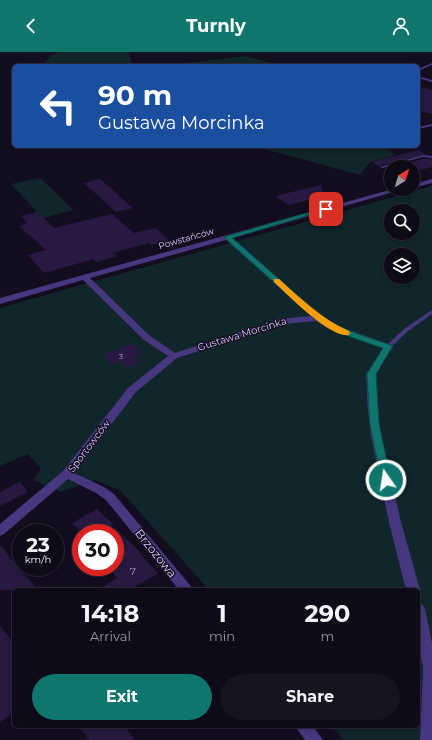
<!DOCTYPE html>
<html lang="en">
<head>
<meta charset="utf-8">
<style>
	:root { --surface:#0e0a18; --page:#171321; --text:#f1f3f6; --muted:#9b9aa2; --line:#2e2b37; --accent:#0f766e }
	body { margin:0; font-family:Montserrat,sans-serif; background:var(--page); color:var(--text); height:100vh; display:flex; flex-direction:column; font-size:15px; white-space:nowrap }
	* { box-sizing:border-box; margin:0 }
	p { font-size:13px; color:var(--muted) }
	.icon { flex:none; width:22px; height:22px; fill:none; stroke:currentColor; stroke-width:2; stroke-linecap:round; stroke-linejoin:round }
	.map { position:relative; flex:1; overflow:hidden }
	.panel { position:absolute; left:12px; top:536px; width:408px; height:140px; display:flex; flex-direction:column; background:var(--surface); border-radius:6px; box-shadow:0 2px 6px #0003,0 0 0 1px var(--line) }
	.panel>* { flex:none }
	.banner { position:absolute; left:12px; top:12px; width:408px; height:84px; border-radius:6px; box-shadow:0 2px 6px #0003,0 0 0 1px var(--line); background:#1a4fa0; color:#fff; overflow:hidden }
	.needle { width:26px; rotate:38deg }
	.fabs { position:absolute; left:384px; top:108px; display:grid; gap:8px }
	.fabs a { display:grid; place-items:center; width:36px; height:36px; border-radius:50%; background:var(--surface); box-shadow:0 2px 6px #0003,0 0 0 1px var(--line); font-size:20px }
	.speed { position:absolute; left:12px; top:472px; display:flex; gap:8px; font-size:20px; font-weight:700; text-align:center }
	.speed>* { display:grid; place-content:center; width:52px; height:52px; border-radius:50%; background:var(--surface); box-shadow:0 2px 6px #0003,0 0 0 1px var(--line); line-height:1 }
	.speed small { font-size:10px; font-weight:400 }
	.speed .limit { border:6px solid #d22; background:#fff; color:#111 }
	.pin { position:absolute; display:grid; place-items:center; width:34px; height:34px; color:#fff; margin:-17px; border-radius:8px; box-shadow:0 2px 6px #0006 }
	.me { position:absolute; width:44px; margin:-22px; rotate:347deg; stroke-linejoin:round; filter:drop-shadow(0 0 3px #0008) }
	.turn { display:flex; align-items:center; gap:14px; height:84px; padding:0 20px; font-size:18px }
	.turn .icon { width:52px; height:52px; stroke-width:2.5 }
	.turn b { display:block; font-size:28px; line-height:34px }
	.eta { display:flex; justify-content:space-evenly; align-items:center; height:68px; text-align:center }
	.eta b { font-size:24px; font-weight:700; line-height:28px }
	.cta { display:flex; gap:8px; margin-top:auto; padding:8px 20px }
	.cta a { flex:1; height:46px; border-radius:24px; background:var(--accent); color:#fff; font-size:16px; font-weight:700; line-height:46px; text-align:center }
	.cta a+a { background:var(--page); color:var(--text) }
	header { display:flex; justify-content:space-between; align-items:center; height:52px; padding:0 20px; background:var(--accent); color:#fff; font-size:18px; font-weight:700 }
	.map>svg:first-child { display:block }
	.green { fill:#10262a; fill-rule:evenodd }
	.building { fill:#271941 }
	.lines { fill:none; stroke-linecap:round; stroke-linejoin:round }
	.lane { fill:#46377f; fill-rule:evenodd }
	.street { fill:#46377f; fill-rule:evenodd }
	.route { fill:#0f766e; stroke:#0a4d48 }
	.slow { fill:#f59e0b }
	.labels { text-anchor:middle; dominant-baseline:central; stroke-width:3; stroke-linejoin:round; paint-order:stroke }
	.number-label { font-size:8px; fill:#ad9ed0 }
	.far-street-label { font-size:9px; fill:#dacbff; stroke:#130d20 }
	.street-label { font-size:10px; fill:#dacbff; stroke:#130d20 }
	.near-number-label { font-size:10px; fill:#ad9ed0 }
	.near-street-label { font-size:12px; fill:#dacbff; stroke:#130d20 }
</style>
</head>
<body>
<header><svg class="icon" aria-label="back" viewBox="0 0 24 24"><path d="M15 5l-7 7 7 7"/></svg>Turnly<svg class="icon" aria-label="person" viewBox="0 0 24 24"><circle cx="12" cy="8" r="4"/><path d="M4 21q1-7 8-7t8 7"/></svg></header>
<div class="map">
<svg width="432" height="688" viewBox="0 0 432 688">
	<rect width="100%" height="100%" fill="#130d20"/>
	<g class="green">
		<polygon points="58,0 128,0 132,11 96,14 43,14 49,5"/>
		<polygon points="246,4 281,14 163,14"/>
		<polygon points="253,94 381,94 396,103 370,110 360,123"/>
		<polygon points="40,126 73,158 43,166 11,132"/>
		<path d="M432,134V688H344L331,674H418V538H209L121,439L95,428L61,440L33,428L41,417L28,402L0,414V256ZM391,159H413V181H391ZM391,203H413V225H391Z"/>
	</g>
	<g class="building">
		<polygon points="418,34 432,38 432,62 418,59"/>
		<polygon points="419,98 426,102 379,114 372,110"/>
		<polygon points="423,107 432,107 432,115 413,120 413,115 392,115"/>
		<polygon points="100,127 133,156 116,160 84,131"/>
		<polygon points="321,133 324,144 289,153 275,144"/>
		<polygon points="38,160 54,176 112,162 134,181 156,176 169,189 151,193 149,191 113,201 117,204 97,210 94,207 44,221 28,203 46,198 19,174 27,171 21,164"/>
		<polygon points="132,292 142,302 135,305 141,311 127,316 121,310 112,313 102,302"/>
		<polygon points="20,430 28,440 0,454 0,440"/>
		<polygon points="97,457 114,473 99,481 82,481 72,471"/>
		<polygon points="115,476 134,494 158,522 128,538 98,538 117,526 109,516 115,515"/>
		<polygon points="0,493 38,538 0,538"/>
		<polygon points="0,574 14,591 14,661 0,670"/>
		<polygon points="79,674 124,674 135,688 89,688"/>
	</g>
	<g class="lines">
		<g class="lane">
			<polygon points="432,11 432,13 418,19 418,17"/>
			<polygon points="418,24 432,28 432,30 418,26"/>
			<polygon points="432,72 432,74 418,77 418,75"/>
			<polygon points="423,103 432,104 432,106 423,105 382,116 380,115"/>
			<polygon points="432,258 432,262 408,279 390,296 386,296 385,295 386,294 404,277"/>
		</g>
		<g class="street">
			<polygon points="432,127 432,131 413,136 413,132"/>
			<path d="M393,137H404L233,186L321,264L335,273L391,293L393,295L376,322L378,359L381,384L401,470L420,538L418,541V538H406L389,470L371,384L368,359L366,322L383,296L329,277L316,269L283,272L177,306L136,340L74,421L104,435L114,442L194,538H179L106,448L96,441L68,427L4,482L0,484V472L63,419L128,336L168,304L144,288L83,228L0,252V246ZM226,188L311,264L279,267L175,301L150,284L90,226Z"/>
			<polygon points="418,552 423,553 425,557 432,591 432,688 420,688 423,615 418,591"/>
			<polygon points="295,674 313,674 323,688 305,688"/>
		</g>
	</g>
	<path class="route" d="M324,156L329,157L232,186L321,264C342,278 366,285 391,293L392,295L376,322L379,372L391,428L390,430H382L381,428L370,372L367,322L383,296C359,288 336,281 315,267L224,185Z"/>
	<path class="slow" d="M274,227H279C301,247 322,267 349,279L350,281L349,283C331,287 287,242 274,230Z"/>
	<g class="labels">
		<g class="number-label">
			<text x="121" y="304">3</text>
		</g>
		<g class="far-street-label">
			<text transform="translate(186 186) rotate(-16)">Powstańców</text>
		</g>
		<g class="street-label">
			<text transform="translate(242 282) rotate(-17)">Gustawa Morcinka</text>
			<text transform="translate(89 394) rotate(-53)">Sportowców</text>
		</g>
		<g class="near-number-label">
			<text x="133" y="519">7</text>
		</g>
		<g class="near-street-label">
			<text transform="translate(156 501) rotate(51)">Brzozowa</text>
		</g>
	</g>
</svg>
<div class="fabs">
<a><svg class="needle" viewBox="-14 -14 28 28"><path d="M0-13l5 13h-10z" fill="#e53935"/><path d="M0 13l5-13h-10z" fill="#9b9aa2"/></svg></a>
<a><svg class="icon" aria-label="search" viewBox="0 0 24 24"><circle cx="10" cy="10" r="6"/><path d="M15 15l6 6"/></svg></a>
<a><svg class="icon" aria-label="layers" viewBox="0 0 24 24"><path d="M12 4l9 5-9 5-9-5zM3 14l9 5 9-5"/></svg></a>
</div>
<div class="speed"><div>23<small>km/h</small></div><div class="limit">30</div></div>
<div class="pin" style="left:326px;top:157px;background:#d93025"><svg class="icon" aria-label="arrive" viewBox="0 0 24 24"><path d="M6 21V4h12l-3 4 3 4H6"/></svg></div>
<svg class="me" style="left:386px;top:428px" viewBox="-20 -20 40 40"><circle r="17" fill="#0f766e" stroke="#fff" stroke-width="3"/><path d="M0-11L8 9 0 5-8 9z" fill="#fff"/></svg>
<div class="banner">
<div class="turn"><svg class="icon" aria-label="left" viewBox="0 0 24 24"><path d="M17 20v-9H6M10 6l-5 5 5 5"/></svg><div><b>90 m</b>Gustawa Morcinka</div></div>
</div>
<section class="panel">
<div class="eta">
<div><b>14:18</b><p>Arrival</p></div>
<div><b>1</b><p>min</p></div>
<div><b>290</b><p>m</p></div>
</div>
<div class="cta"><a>Exit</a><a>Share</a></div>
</section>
</div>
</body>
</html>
